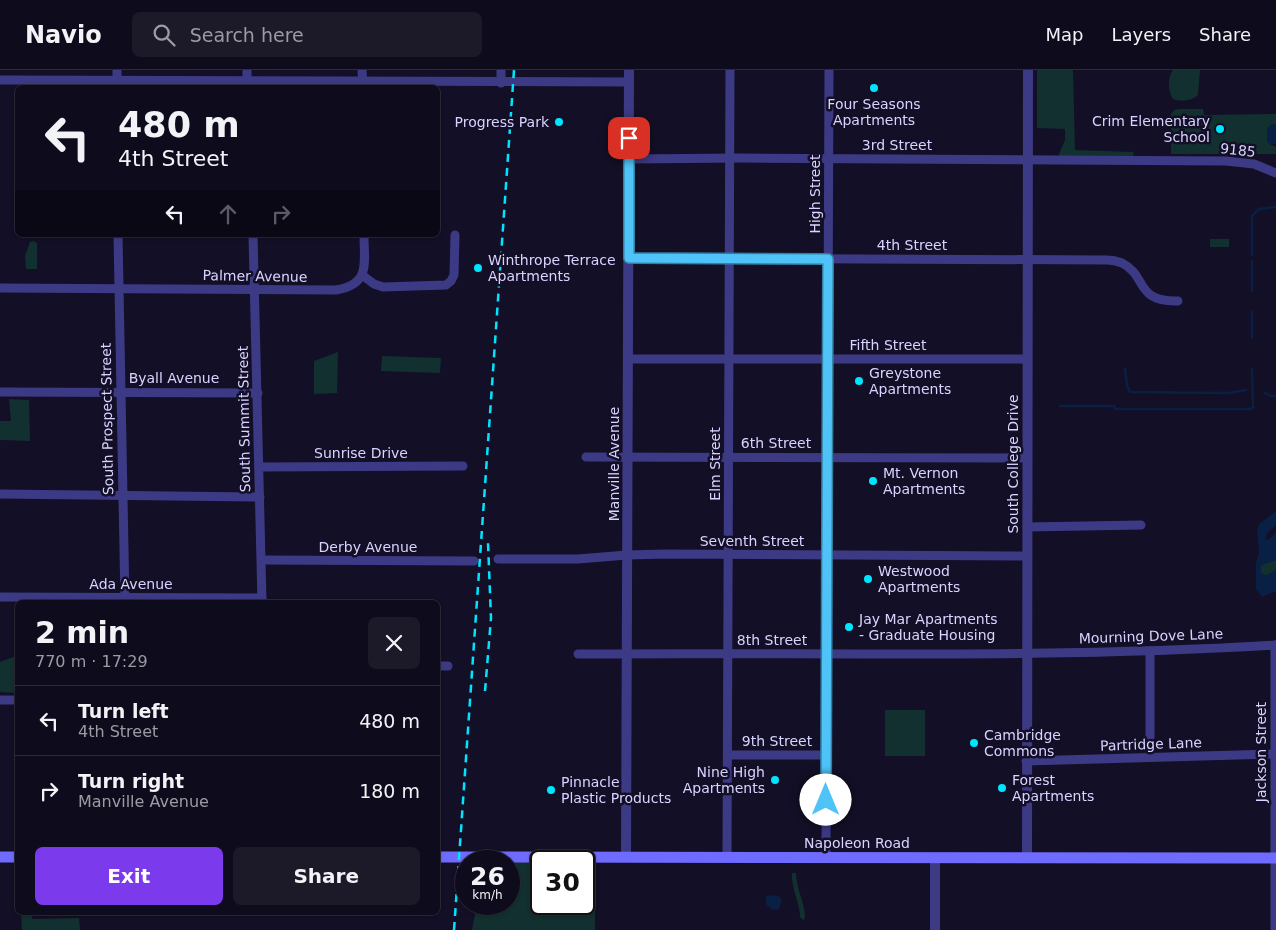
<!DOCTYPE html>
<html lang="en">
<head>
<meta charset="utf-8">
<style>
	:root { --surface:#0e0b1c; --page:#1c1929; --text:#f1f3f6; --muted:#9b9ba3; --line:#2e2b3b; --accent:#7c3aed }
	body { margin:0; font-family:"DejaVu Sans",sans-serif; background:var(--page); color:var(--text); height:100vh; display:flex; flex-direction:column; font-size:19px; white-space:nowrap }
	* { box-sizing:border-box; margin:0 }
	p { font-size:16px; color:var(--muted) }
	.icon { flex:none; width:28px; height:28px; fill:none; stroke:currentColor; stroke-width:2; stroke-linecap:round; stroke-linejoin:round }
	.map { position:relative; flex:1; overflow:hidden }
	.panel { position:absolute; left:15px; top:530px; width:425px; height:315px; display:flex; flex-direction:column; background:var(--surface); border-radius:8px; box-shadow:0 1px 4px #0004,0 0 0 1px var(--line) }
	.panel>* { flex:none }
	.guide { position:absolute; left:15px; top:15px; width:425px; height:152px; border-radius:8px; box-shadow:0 1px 4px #0004,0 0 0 1px var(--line); background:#0e0b1c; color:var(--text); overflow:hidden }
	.speed { position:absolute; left:455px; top:780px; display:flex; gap:10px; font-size:25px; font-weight:700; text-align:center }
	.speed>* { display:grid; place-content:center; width:65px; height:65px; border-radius:50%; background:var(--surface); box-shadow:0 1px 4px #0004,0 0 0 1px var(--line); line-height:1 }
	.speed small { font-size:12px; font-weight:400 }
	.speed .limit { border:2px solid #111; border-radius:8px; background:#fff; color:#111 }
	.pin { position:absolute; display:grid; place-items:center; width:42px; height:42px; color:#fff; margin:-21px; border-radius:10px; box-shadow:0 2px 8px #0006 }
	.me { position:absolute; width:55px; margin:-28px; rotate:0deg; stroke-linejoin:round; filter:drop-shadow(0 0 4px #0008) }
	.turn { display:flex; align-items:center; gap:18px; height:105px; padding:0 20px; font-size:22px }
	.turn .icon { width:65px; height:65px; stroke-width:2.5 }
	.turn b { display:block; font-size:35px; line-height:42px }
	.lanes { display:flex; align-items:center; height:48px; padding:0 20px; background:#0003; justify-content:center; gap:25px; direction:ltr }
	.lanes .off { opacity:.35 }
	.round { display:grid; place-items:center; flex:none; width:52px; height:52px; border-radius:8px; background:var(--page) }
	.summary { display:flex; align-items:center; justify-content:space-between; height:85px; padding:0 20px }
	h1 { font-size:30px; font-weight:800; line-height:38px }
	.button { display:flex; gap:10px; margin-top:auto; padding:10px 20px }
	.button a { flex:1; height:58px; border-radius:8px; background:var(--accent); color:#fff; font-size:20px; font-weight:800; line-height:58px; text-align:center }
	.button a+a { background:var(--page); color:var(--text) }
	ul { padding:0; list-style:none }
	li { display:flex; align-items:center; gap:15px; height:70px; padding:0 20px; border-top:1px solid var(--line) }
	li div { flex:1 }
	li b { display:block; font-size:19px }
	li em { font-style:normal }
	header { display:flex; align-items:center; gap:30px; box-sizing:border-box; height:70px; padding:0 25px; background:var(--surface); border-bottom:1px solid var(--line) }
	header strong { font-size:24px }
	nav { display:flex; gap:28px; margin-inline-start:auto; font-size:18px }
	.search { width:350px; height:45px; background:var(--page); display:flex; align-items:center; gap:12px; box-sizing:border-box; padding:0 18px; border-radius:8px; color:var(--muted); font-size:19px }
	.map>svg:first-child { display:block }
	.green { fill:#12302f; fill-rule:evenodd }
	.water { fill:#0a1f44 }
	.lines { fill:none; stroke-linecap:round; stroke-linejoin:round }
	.stream { stroke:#0a1f44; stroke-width:2.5 }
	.minor { stroke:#3d3a85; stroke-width:9 }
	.tertiary { stroke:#3d3a85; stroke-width:10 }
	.secondary { stroke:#6f6bff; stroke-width:11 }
	.rail { stroke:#00e5ff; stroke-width:2.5; stroke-dasharray:8 6; stroke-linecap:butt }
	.route-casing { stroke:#337fa1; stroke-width:12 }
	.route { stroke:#4fc3f7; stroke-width:9 }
	.poi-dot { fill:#00e5ff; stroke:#130f26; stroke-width:2 }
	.labels { text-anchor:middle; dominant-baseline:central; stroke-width:5; stroke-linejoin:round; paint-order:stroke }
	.poi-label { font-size:14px; fill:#d9d4ff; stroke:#130f26; text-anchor:start }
	.street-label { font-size:14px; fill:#d9d4ff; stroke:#130f26 }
</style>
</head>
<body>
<header>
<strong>Navio</strong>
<div class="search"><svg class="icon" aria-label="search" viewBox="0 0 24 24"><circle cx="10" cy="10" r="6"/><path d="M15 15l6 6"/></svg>Search here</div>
<nav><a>Map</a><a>Layers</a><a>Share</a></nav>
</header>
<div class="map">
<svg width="1276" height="860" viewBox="0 0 1276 860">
	<rect width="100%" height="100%" fill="#130f26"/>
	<g class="green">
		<polygon points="1037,0 1073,0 1075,80 1134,82 1133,86 1058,86 1065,70 1065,59 1037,58"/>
		<path d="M1173,0H1200L1198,25C1191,31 1182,32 1173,29C1168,21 1167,8 1173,0Z"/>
		<polygon points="1179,39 1203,39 1204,45 1276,44 1276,54 1271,55 1267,70 1270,74 1276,77 1276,84 1171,84 1171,44 1174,40"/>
		<rect x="1210" y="169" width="19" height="8"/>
		<polygon points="33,171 37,173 37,199 26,199 25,186 30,172"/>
		<polygon points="338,282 337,323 314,324 314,291"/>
		<polygon points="382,286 441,288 440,303 381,301"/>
		<polygon points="9,329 29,330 30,371 0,370 0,351 11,351"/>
		<polygon points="1276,490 1276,500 1266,506 1261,503 1261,495"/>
		<polygon points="13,587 17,587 17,623 0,622 0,592"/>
		<rect x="885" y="640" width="40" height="46"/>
		<path d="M595,787V860H472L477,834H509V791ZM541,791H584V834H541Z"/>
		<path d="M792,803H796C796,819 805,832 805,848L803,850L800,847C800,832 791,819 792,803Z"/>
		<polygon points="21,843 32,843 32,849 79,848 80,860 22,860"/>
	</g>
	<g class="water">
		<polygon points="1276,54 1276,74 1269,74 1267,70 1267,58 1271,55"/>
		<polygon points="1276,441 1276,456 1269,461 1265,468 1268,470 1276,463 1276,490 1261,495 1261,503 1266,506 1276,500 1276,521 1262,527 1256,519 1256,493 1259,482 1257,461 1259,454"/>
		<polygon points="769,825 779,826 782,830 779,839 772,840 766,834 766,827"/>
	</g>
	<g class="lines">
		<g class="stream">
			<polyline points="1252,185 1252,146 1259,139 1276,137"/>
			<polyline points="1252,221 1252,191"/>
			<polyline points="1252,242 1252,268"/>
			<polyline points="1125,299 1127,315 1130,322 1228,323 1246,320"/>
			<polyline points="1265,323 1271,326 1276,326"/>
			<polyline points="1060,336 1114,336 1115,339 1249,339 1253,338 1252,299"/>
		</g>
		<g class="minor">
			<polyline points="117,0 117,18"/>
			<polyline points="247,0 247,18"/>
			<polyline points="362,0 363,17"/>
			<polyline points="0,10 629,12"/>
			<polyline points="501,13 501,0"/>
			<polyline points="629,89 741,88 1226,91 1254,94 1276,103"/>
			<polyline points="118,165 125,532"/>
			<polyline points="253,165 262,532"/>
			<path d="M629,188L1107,190C1112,190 1117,191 1122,193C1148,206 1134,232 1178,231"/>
			<polyline points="362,205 374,214 383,217 446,215 451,211 454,205 455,165"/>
			<path d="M0,218L336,220C371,214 364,193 364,165"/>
			<polyline points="629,289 1027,289"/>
			<polyline points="0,322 258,323"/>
			<polyline points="586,387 1027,388"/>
			<polyline points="259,397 463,396"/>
			<polyline points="0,424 260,427"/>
			<polyline points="1027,457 1141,455"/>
			<polyline points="498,489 578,489 627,485 666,484 1027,486"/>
			<polyline points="262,490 474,491"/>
			<polyline points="0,527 262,528"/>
			<polyline points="1150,581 1150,687"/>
			<path d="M578,584C811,582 1044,589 1276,575"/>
			<polyline points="438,596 448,596"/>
			<polyline points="0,630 18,630"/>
			<polyline points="728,685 827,685"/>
			<polyline points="1026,691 1276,684"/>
			<polyline points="727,787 730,0"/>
			<polyline points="826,788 829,0"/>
			<polyline points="1275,860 1275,575"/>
		</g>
		<g class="tertiary">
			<polyline points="626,787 629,0"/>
			<polyline points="1027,788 1028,0"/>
			<polyline points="935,860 935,788"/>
		</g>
		<g class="secondary">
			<polyline points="0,787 18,787"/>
			<polyline points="438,787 1276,788"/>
		</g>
		<g class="rail">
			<polyline points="485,621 491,548 488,473"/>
			<polyline points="454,860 514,0"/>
		</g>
	</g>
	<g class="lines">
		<defs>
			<polyline id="route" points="629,68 629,188 828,189 826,730"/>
		</defs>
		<use href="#route" class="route-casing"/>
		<use href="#route" class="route"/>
	</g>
	<g class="poi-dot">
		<circle cx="874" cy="18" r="5"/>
		<circle cx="559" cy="52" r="5"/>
		<circle cx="1220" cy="59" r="5"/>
		<circle cx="478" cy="198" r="5"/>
		<circle cx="859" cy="311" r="5"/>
		<circle cx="873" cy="411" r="5"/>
		<circle cx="868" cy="509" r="5"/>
		<circle cx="849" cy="557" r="5"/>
		<circle cx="974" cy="673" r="5"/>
		<circle cx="775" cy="710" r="5"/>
		<circle cx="1002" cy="718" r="5"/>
		<circle cx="551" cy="720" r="5"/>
	</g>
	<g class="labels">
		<g class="poi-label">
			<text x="874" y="34" text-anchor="middle">Four Seasons<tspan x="874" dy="16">Apartments</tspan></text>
			<text x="1210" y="51" text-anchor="end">Crim Elementary<tspan x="1210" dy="16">School</tspan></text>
			<text x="549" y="52" text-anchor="end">Progress Park</text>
			<text x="488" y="190">Winthrope Terrace<tspan x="488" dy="16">Apartments</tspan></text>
			<text x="869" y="303">Greystone<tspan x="869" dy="16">Apartments</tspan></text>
			<text x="883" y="403">Mt. Vernon<tspan x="883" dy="16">Apartments</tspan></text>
			<text x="878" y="501">Westwood<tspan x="878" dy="16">Apartments</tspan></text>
			<text x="859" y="549">Jay Mar Apartments<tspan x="859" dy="16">- Graduate Housing</tspan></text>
			<text x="984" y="665">Cambridge<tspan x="984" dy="16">Commons</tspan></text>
			<text x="765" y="702" text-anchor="end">Nine High<tspan x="765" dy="16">Apartments</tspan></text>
			<text x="1012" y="710">Forest<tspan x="1012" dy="16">Apartments</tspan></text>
			<text x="561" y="712">Pinnacle<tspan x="561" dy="16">Plastic Products</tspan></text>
		</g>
		<g class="street-label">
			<text x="897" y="75">3rd Street</text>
			<text transform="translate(1238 80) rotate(6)">9185</text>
			<text transform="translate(815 124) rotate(-90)">High Street</text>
			<text x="912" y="175">4th Street</text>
			<text transform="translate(255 206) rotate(1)">Palmer Avenue</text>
			<text x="888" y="275">Fifth Street</text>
			<text x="174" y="308">Byall Avenue</text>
			<text transform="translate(107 349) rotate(-91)">South Prospect Street</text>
			<text transform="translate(244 349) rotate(-91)">South Summit Street</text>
			<text x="776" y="373">6th Street</text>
			<text x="361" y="383">Sunrise Drive</text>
			<text transform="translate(614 394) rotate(-90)">Manville Avenue</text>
			<text transform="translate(715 394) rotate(-90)">Elm Street</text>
			<text transform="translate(1013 394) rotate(-90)">South College Drive</text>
			<text x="752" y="471">Seventh Street</text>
			<text x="368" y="477">Derby Avenue</text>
			<text x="131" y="514">Ada Avenue</text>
			<text transform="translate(1151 566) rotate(-2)">Mourning Dove Lane</text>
			<text x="772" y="570">8th Street</text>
			<text x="777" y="671">9th Street</text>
			<text transform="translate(1151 674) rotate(-2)">Partridge Lane</text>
			<text transform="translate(1261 682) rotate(-90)">Jackson Street</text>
			<text x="857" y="773">Napoleon Road</text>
		</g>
	</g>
</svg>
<div class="speed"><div>26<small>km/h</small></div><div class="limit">30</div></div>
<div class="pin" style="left:629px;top:68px;background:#d93025"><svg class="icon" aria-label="arrive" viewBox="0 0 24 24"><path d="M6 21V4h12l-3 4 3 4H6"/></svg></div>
<svg class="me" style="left:826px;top:730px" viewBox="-20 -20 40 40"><circle r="19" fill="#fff"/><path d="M0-13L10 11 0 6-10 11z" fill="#4fc3f7"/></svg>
<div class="guide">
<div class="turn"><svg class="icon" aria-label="left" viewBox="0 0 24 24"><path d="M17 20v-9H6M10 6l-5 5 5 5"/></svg><div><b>480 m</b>4th Street</div></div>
<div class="lanes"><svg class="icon" aria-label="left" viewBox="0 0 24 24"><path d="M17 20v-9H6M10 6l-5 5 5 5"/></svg><svg class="icon off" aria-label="ahead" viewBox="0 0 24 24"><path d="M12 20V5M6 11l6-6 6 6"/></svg><svg class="icon off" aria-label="right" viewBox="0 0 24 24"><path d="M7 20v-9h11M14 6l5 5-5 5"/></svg></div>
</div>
<section class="panel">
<div class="summary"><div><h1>2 min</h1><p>770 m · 17:29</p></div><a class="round"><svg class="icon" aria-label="close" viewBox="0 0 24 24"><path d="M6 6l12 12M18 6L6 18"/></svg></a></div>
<ul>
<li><svg class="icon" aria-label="left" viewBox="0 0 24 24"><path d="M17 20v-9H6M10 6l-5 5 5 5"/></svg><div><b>Turn left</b><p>4th Street</p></div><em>480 m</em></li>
<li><svg class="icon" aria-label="right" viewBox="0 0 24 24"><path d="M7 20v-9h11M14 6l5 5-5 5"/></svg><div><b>Turn right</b><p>Manville Avenue</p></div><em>180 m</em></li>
</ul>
<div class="button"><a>Exit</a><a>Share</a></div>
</section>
</div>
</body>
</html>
